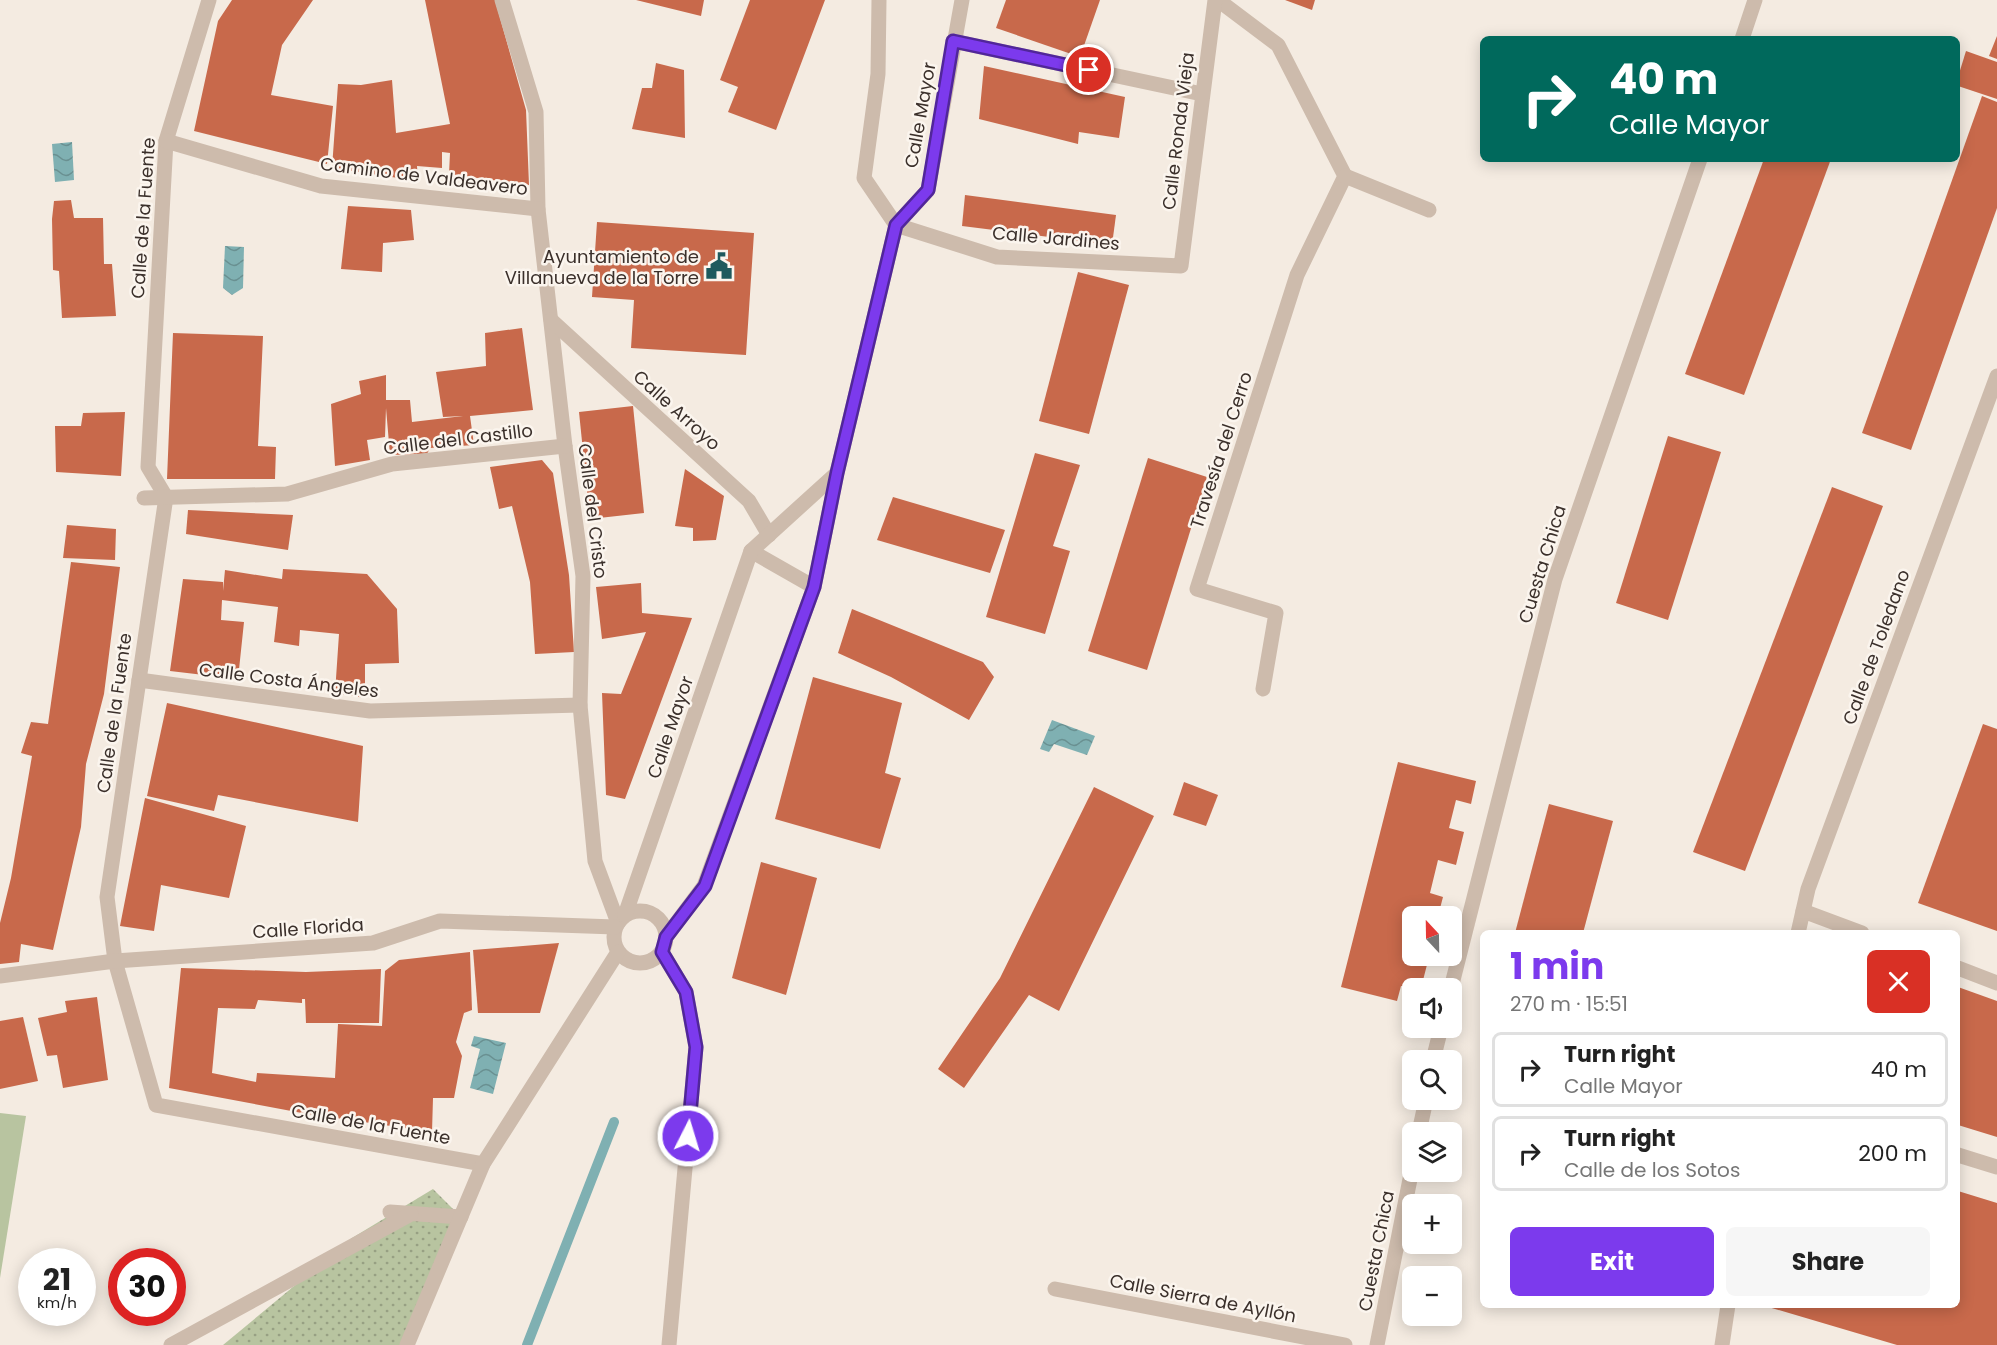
<!DOCTYPE html>
<html lang="en">
<head>
<meta charset="utf-8">
<style>
	:root { --surface:#fff; --page:#f6f6f6; --text:#222; --muted:#767676; --line:#e0e0e0; --accent:#7c3aed }
	body { margin:0; font-family:Poppins,sans-serif; background:var(--page); color:var(--text); height:100vh; display:flex; flex-direction:column; font-size:22px; white-space:nowrap }
	* { box-sizing:border-box; margin:0 }
	p { font-size:20px; color:var(--muted) }
	.icon { flex:none; width:33px; height:33px; fill:none; stroke:currentColor; stroke-width:2; stroke-linecap:round; stroke-linejoin:round }
	.map { position:relative; flex:1; overflow:hidden }
	.details { position:absolute; left:1480px; top:930px; width:480px; height:378px; display:flex; flex-direction:column; background:var(--surface); border-radius:9px; box-shadow:0 3px 15px #0003 }
	.details>* { flex:none }
	.hud { position:absolute; left:1480px; top:36px; width:480px; height:126px; border-radius:9px; box-shadow:0 3px 15px #0003; background:#00695c; color:#fff; overflow:hidden }
	.needle { width:39px; rotate:338deg }
	.controls { position:absolute; left:1402px; top:906px; display:grid; gap:12px }
	.controls a { display:grid; place-items:center; width:60px; height:60px; border-radius:9px; background:var(--surface); box-shadow:0 3px 15px #0003; font-size:30px }
	.speed { position:absolute; left:18px; top:1248px; display:flex; gap:12px; font-size:30px; font-weight:700; text-align:center }
	.speed>* { display:grid; place-content:center; width:78px; height:78px; border-radius:50%; background:var(--surface); box-shadow:0 3px 15px #0003; line-height:1 }
	.speed small { font-size:15px; font-weight:400 }
	.speed .limit { border:9px solid #d22; background:#fff; color:#111 }
	.pin { position:absolute; display:grid; place-items:center; width:51px; height:51px; color:#fff; margin:-26px; border:3px solid #fff; border-radius:50%; box-shadow:0 2px 6px #0007 }
	.me { position:absolute; width:66px; margin:-33px; rotate:5deg; stroke-linejoin:round; filter:drop-shadow(0 0 4px #0008) }
	.turn { display:flex; align-items:center; gap:21px; height:126px; padding:0 30px; font-size:27px }
	.turn .icon { width:78px; height:78px; stroke-width:2.5 }
	.turn b { display:block; font-size:42px; line-height:51px }
	.round { display:grid; place-items:center; flex:none; width:63px; height:63px; border-radius:9px; background:var(--page) }
	.head { display:flex; align-items:center; justify-content:space-between; height:102px; padding:0 30px }
	h1 { font-size:36px; font-weight:700; line-height:45px; color:var(--accent) }
	.primary-button { display:flex; gap:12px; margin-top:auto; padding:12px 30px }
	.primary-button a { flex:1; height:69px; border-radius:9px; background:var(--accent); color:#fff; font-size:24px; font-weight:700; line-height:69px; text-align:center }
	.primary-button a+a { background:var(--page); color:var(--text) }
	ul { padding:0; list-style:none }
	li { display:flex; align-items:center; gap:18px; height:75px; margin:0 12px 9px; padding:0 18px; border:3px solid var(--line); border-radius:9px }
	li div { flex:1 }
	li b { display:block; font-size:22px }
	li em { font-style:normal }
	.map>svg:first-child { display:block }
	.park { fill:url(#park-dots) }
	.garden { fill:#b8c4a0 }
	.water { fill:url(#water-waves) }
	.lines { fill:none; stroke-linecap:round; stroke-linejoin:round }
	.stream { stroke:#7fb0b2; stroke-width:10 }
	.building { fill:#c8694b }
	.minor { stroke:#cdbbac; stroke-width:15 }
	.route-casing { stroke:#51269a; stroke-width:15 }
	.route { stroke:#7c3aed; stroke-width:10 }
	.labels { text-anchor:middle; dominant-baseline:central; stroke-width:5; stroke-linejoin:round; paint-order:stroke }
	.street-label { font-size:18px; fill:#3b302b; stroke:#fbf5ee }
	.poi-label { font-size:18px; fill:#3b302b; stroke:#fbf5ee; text-anchor:end }
</style>
</head>
<body>
<div class="map">
<svg width="1997" height="1345" viewBox="0 0 1997 1345">
	<defs>
		<pattern id="park-dots" width="8" height="8" patternUnits="userSpaceOnUse" patternTransform="scale(1.5)"><rect width="8" height="8" fill="#b8c4a0"/><path d="M2 2h.1M6 6h.1" fill="none" stroke="#97a083" stroke-width="1.8" stroke-linecap="round"/></pattern>
		<pattern id="water-waves" width="16" height="10" patternUnits="userSpaceOnUse" patternTransform="scale(1.5)"><rect width="16" height="10" fill="#7fb0b2"/><path d="M0 5q4-4 8 0t8 0" fill="none" stroke="#699091"/></pattern>
	</defs>
	<rect width="100%" height="100%" fill="#f4ebe1"/>
	<polygon class="park" points="433,1189 461,1217 400,1345 223,1345 352,1238"/>
	<polygon class="garden" points="0,1113 26,1116 0,1278"/>
	<g class="water">
		<polygon points="72,142 74,180 55,182 52,144"/>
		<polygon points="225,246 244,247 243,288 232,295 223,288"/>
		<polygon points="1052,720 1095,736 1087,755 1054,744 1049,752 1040,749"/>
		<polygon points="474,1036 506,1043 493,1094 470,1088 480,1049 471,1046"/>
	</g>
	<g class="lines">
		<polyline class="stream" points="527,1345 614,1122"/>
	</g>
	<g class="building">
		<polygon points="232,0 313,0 282,45 271,95 333,106 327,164 194,131 218,21"/>
		<polygon points="425,0 495,0 526,110 529,185 449,174 450,153 442,152 442,168 417,166 418,181 332,168 338,84 361,85 392,80 396,133 450,124"/>
		<polygon points="636,0 704,0 701,16"/>
		<polygon points="750,0 825,0 776,130 728,112 738,87 720,80"/>
		<polygon points="1006,0 1100,0 1080,57 996,28"/>
		<polygon points="1285,0 1315,0 1312,10"/>
		<polygon points="1997,36 1997,59 1989,56"/>
		<polygon points="1966,51 1997,62 1997,99 1958,86 1958,77"/>
		<polygon points="656,63 684,70 685,138 632,129 642,88 652,88"/>
		<polygon points="984,66 1125,97 1119,138 1079,132 1078,144 979,119"/>
		<polygon points="1982,96 1997,102 1997,208 1911,450 1862,433"/>
		<polygon points="1764,159 1831,159 1744,395 1685,374"/>
		<polygon points="965,195 1116,215 1112,245 962,226"/>
		<polygon points="71,200 74,218 103,218 104,264 112,264 116,316 62,318 59,271 53,270 52,219 54,201"/>
		<polygon points="348,206 411,210 414,240 383,243 382,272 341,269"/>
		<polygon points="597,222 754,233 746,355 631,348 634,300 592,297"/>
		<polygon points="1078,272 1129,285 1089,434 1039,421"/>
		<polygon points="522,328 533,410 470,416 474,445 430,448 427,454 390,455 386,408 385,437 367,440 370,460 335,466 331,404 361,394 359,381 386,375 386,400 410,400 412,422 463,416 443,417 436,372 486,366 485,333"/>
		<polygon points="173,333 263,336 258,446 276,447 275,479 167,479"/>
		<polygon points="633,406 644,513 590,519 579,412"/>
		<polygon points="125,412 121,476 56,472 55,426 81,426 83,413"/>
		<polygon points="1668,436 1721,452 1668,620 1616,603"/>
		<polygon points="1035,453 1080,465 1053,546 1070,551 1045,634 986,617"/>
		<polygon points="1148,458 1207,477 1147,670 1088,651"/>
		<polygon points="542,460 553,473 569,575 574,652 535,654 530,582 512,506 499,509 490,467"/>
		<polygon points="685,469 724,496 716,540 693,541 693,528 675,526"/>
		<polygon points="1832,487 1883,506 1745,871 1693,852"/>
		<polygon points="893,497 1005,530 990,573 877,540"/>
		<polygon points="188,510 293,515 288,550 186,534"/>
		<polygon points="67,525 116,529 115,560 63,558"/>
		<polygon points="71,562 120,567 104,694 86,764 81,827 53,950 21,944 19,962 0,964 0,923 11,878 32,756 21,753 31,722 48,724"/>
		<polygon points="283,569 367,574 397,609 399,663 365,664 365,698 335,693 339,634 300,630 299,646 274,642 278,607 222,600 221,620 244,622 238,679 170,671 183,579 223,582 223,591 225,570 282,579"/>
		<polygon points="641,583 642,613 692,618 625,799 606,795 602,693 621,694 646,632 602,639 596,587"/>
		<polygon points="852,609 983,662 994,677 969,720 891,677 838,653"/>
		<polygon points="813,677 902,703 885,773 901,778 880,849 775,819"/>
		<polygon points="167,703 363,746 358,822 218,795 214,811 147,796"/>
		<polygon points="1983,724 1997,729 1997,931 1918,903"/>
		<polygon points="1398,762 1476,781 1471,804 1456,800 1449,828 1464,832 1456,865 1438,860 1430,893 1443,897 1438,916 1413,916 1412,952 1413,956 1429,957 1421,988 1401,986 1397,1001 1341,987"/>
		<polygon points="1184,782 1218,795 1206,826 1173,815"/>
		<polygon points="1094,787 1154,816 1059,1011 1029,995 964,1088 938,1069 1000,978"/>
		<polygon points="145,798 246,826 229,898 161,885 154,931 120,926"/>
		<polygon points="1549,804 1613,821 1583,933 1515,933"/>
		<polygon points="761,862 817,878 786,995 732,978"/>
		<polygon points="559,943 540,1013 478,1013 473,950"/>
		<polygon points="470,952 472,1010 464,1013 456,1042 462,1056 454,1098 433,1098 432,1132 302,1113 169,1088 181,968 306,972 381,969 379,1023 306,1023 305,999 302,999 302,1003 258,1000 255,1009 218,1008 212,1073 256,1082 257,1073 335,1078 338,1024 382,1026 385,971 399,960"/>
		<polygon points="1958,987 1997,1001 1997,1137 1958,1125"/>
		<polygon points="97,997 108,1080 63,1088 57,1055 47,1056 38,1018 67,1012 65,1001"/>
		<polygon points="23,1017 38,1081 0,1089 0,1021"/>
		<polygon points="1958,1191 1997,1203 1997,1345 1897,1345 1765,1306 1958,1305"/>
	</g>
	<g class="lines">
		<g class="minor">
			<polyline points="209,0 166,141 148,467 166,497 107,897 115,961 156,1105 483,1164"/>
			<polyline points="502,0 536,112 538,209 565,446 583,576 580,705 595,861 618,923"/>
			<polyline points="879,0 878,74 864,178 896,225"/>
			<polyline points="1218,0 1278,45 1345,176 1297,275 1197,589 1276,613 1263,689"/>
			<polyline points="1742,39 1755,0"/>
			<polyline points="953,41 1202,94"/>
			<polyline points="166,141 321,186 538,209"/>
			<polyline points="1345,176 1429,210"/>
			<polyline points="896,225 997,257 1181,266 1215,0"/>
			<polyline points="551,320 749,501 769,535"/>
			<polyline points="144,498 287,494 392,464 565,446"/>
			<polyline points="751,551 814,587"/>
			<polyline points="139,680 370,711 580,705"/>
			<circle cx="640" cy="937" r="26"/>
			<polyline points="1803,911 1862,933"/>
			<polyline points="625,915 751,551 837,473"/>
			<polyline points="1798,933 1808,889 1997,376"/>
			<polyline points="666,937 704,886 814,587 837,473 896,225 928,190 962,0"/>
			<polyline points="662,952 686,992 696,1047 669,1345"/>
			<polyline points="1958,968 1997,983"/>
			<polyline points="0,976 115,961 373,943 440,921 615,927"/>
			<polyline points="1451,988 1555,579 1700,159"/>
			<polyline points="1433,1060 1441,1028"/>
			<polyline points="1419,1132 1426,1100"/>
			<polyline points="1958,1155 1997,1167"/>
			<polyline points="390,1212 461,1217"/>
			<polyline points="1055,1289 1345,1345"/>
			<polyline points="171,1345 411,1214"/>
			<polyline points="407,1345 483,1164 618,952"/>
			<polyline points="1377,1345 1413,1164"/>
			<polyline points="1722,1345 1728,1305"/>
		</g>
	</g>
	<g class="lines">
		<defs>
			<polyline id="route" points="688,1136 696,1047 686,992 662,952 666,937 705,886 814,587 837,473 896,225 928,190 953,41 1089,70"/>
		</defs>
		<use href="#route" class="route-casing"/>
		<use href="#route" class="route"/>
	</g>
	<defs>
		<symbol id="civic-bare" viewBox="-9 -9 18 18"><path d="M-.6-6.5H3V-4.5H.6V-3L4-1V1h2V6H-6V1h2V-1L-.6-3ZM-1.2 2.5V6h2.4V2.5Z" fill="#1f5a5e" stroke="#fbf5ee" stroke-width="2.5" paint-order="stroke"/></symbol>
	</defs>
	<g fill-rule="evenodd">
		<use href="#civic-bare" x="700" y="247" width="38" height="38"/>
	</g>
	<g class="labels">
		<g class="street-label">
			<text transform="translate(920 115) rotate(-80)">Calle Mayor</text>
			<text transform="translate(1178 131) rotate(-83)">Calle Ronda Vieja</text>
			<text transform="translate(424 176) rotate(7)">Camino de Valdeavero</text>
			<text transform="translate(143 218) rotate(-86)">Calle de la Fuente</text>
			<text transform="translate(1056 238) rotate(5)">Calle Jardines</text>
			<text transform="translate(677 410) rotate(42)">Calle Arroyo</text>
			<text transform="translate(458 439) rotate(-7)">Calle del Castillo</text>
			<text transform="translate(1221 450) rotate(-72)">Travesía del Cerro</text>
			<text transform="translate(593 511) rotate(83)">Calle del Cristo</text>
			<text transform="translate(1542 564) rotate(-73)">Cuesta Chica</text>
			<text transform="translate(1876 647) rotate(-70)">Calle de Toledano</text>
			<text transform="translate(289 680) rotate(7)">Calle Costa Ángeles</text>
			<text transform="translate(114 713) rotate(-82)">Calle de la Fuente</text>
			<text transform="translate(670 727) rotate(-71)">Calle Mayor</text>
			<text transform="translate(308 928) rotate(-4)">Calle Florida</text>
			<text transform="translate(371 1124) rotate(10)">Calle de la Fuente</text>
			<text transform="translate(1376 1251) rotate(-79)">Cuesta Chica</text>
			<text transform="translate(1203 1298) rotate(11)">Calle Sierra de Ayllón</text>
		</g>
		<g class="poi-label">
			<text x="699" y="256">Ayuntamiento de<tspan x="699" dy="21">Villanueva de la Torre</tspan></text>
		</g>
	</g>
</svg>
<div class="controls">
<a><svg class="needle" viewBox="-14 -14 28 28"><path d="M0-13l5 13h-10z" fill="#e53935"/><path d="M0 13l5-13h-10z" fill="#767676"/></svg></a>
<a><svg class="icon" aria-label="sound" viewBox="0 0 24 24"><path d="M4 9h4l5-4v14l-5-4H4zM17 9q2 3 0 6"/></svg></a>
<a><svg class="icon" aria-label="search" viewBox="0 0 24 24"><circle cx="10" cy="10" r="6"/><path d="M15 15l6 6"/></svg></a>
<a><svg class="icon" aria-label="layers" viewBox="0 0 24 24"><path d="M12 4l9 5-9 5-9-5zM3 14l9 5 9-5"/></svg></a>
<a>+</a>
<a>−</a>
</div>
<div class="speed"><div>21<small>km/h</small></div><div class="limit">30</div></div>
<div class="pin" style="left:1089px;top:70px;background:#d93025"><svg class="icon" aria-label="arrive" viewBox="0 0 24 24"><path d="M6 21V4h12l-3 4 3 4H6"/></svg></div>
<svg class="me" style="left:688px;top:1136px" viewBox="-20 -20 40 40"><circle r="17" fill="#7c3aed" stroke="#fff" stroke-width="3"/><path d="M0-11L8 9 0 5-8 9z" fill="#fff"/></svg>
<div class="hud">
<div class="turn"><svg class="icon" aria-label="right" viewBox="0 0 24 24"><path d="M7 20v-9h11M14 6l5 5-5 5"/></svg><div><b>40 m</b>Calle Mayor</div></div>
</div>
<section class="details">
<div class="head"><div><h1>1 min</h1><p>270 m · 15:51</p></div><a class="round" style="background:#d93025;color:#fff"><svg class="icon" aria-label="close" viewBox="0 0 24 24"><path d="M6 6l12 12M18 6L6 18"/></svg></a></div>
<ul>
<li><svg class="icon" aria-label="right" viewBox="0 0 24 24"><path d="M7 20v-9h11M14 6l5 5-5 5"/></svg><div><b>Turn right</b><p>Calle Mayor</p></div><em>40 m</em></li>
<li><svg class="icon" aria-label="right" viewBox="0 0 24 24"><path d="M7 20v-9h11M14 6l5 5-5 5"/></svg><div><b>Turn right</b><p>Calle de los Sotos</p></div><em>200 m</em></li>
</ul>
<div class="primary-button"><a>Exit</a><a>Share</a></div>
</section>
</div>
</body>
</html>
